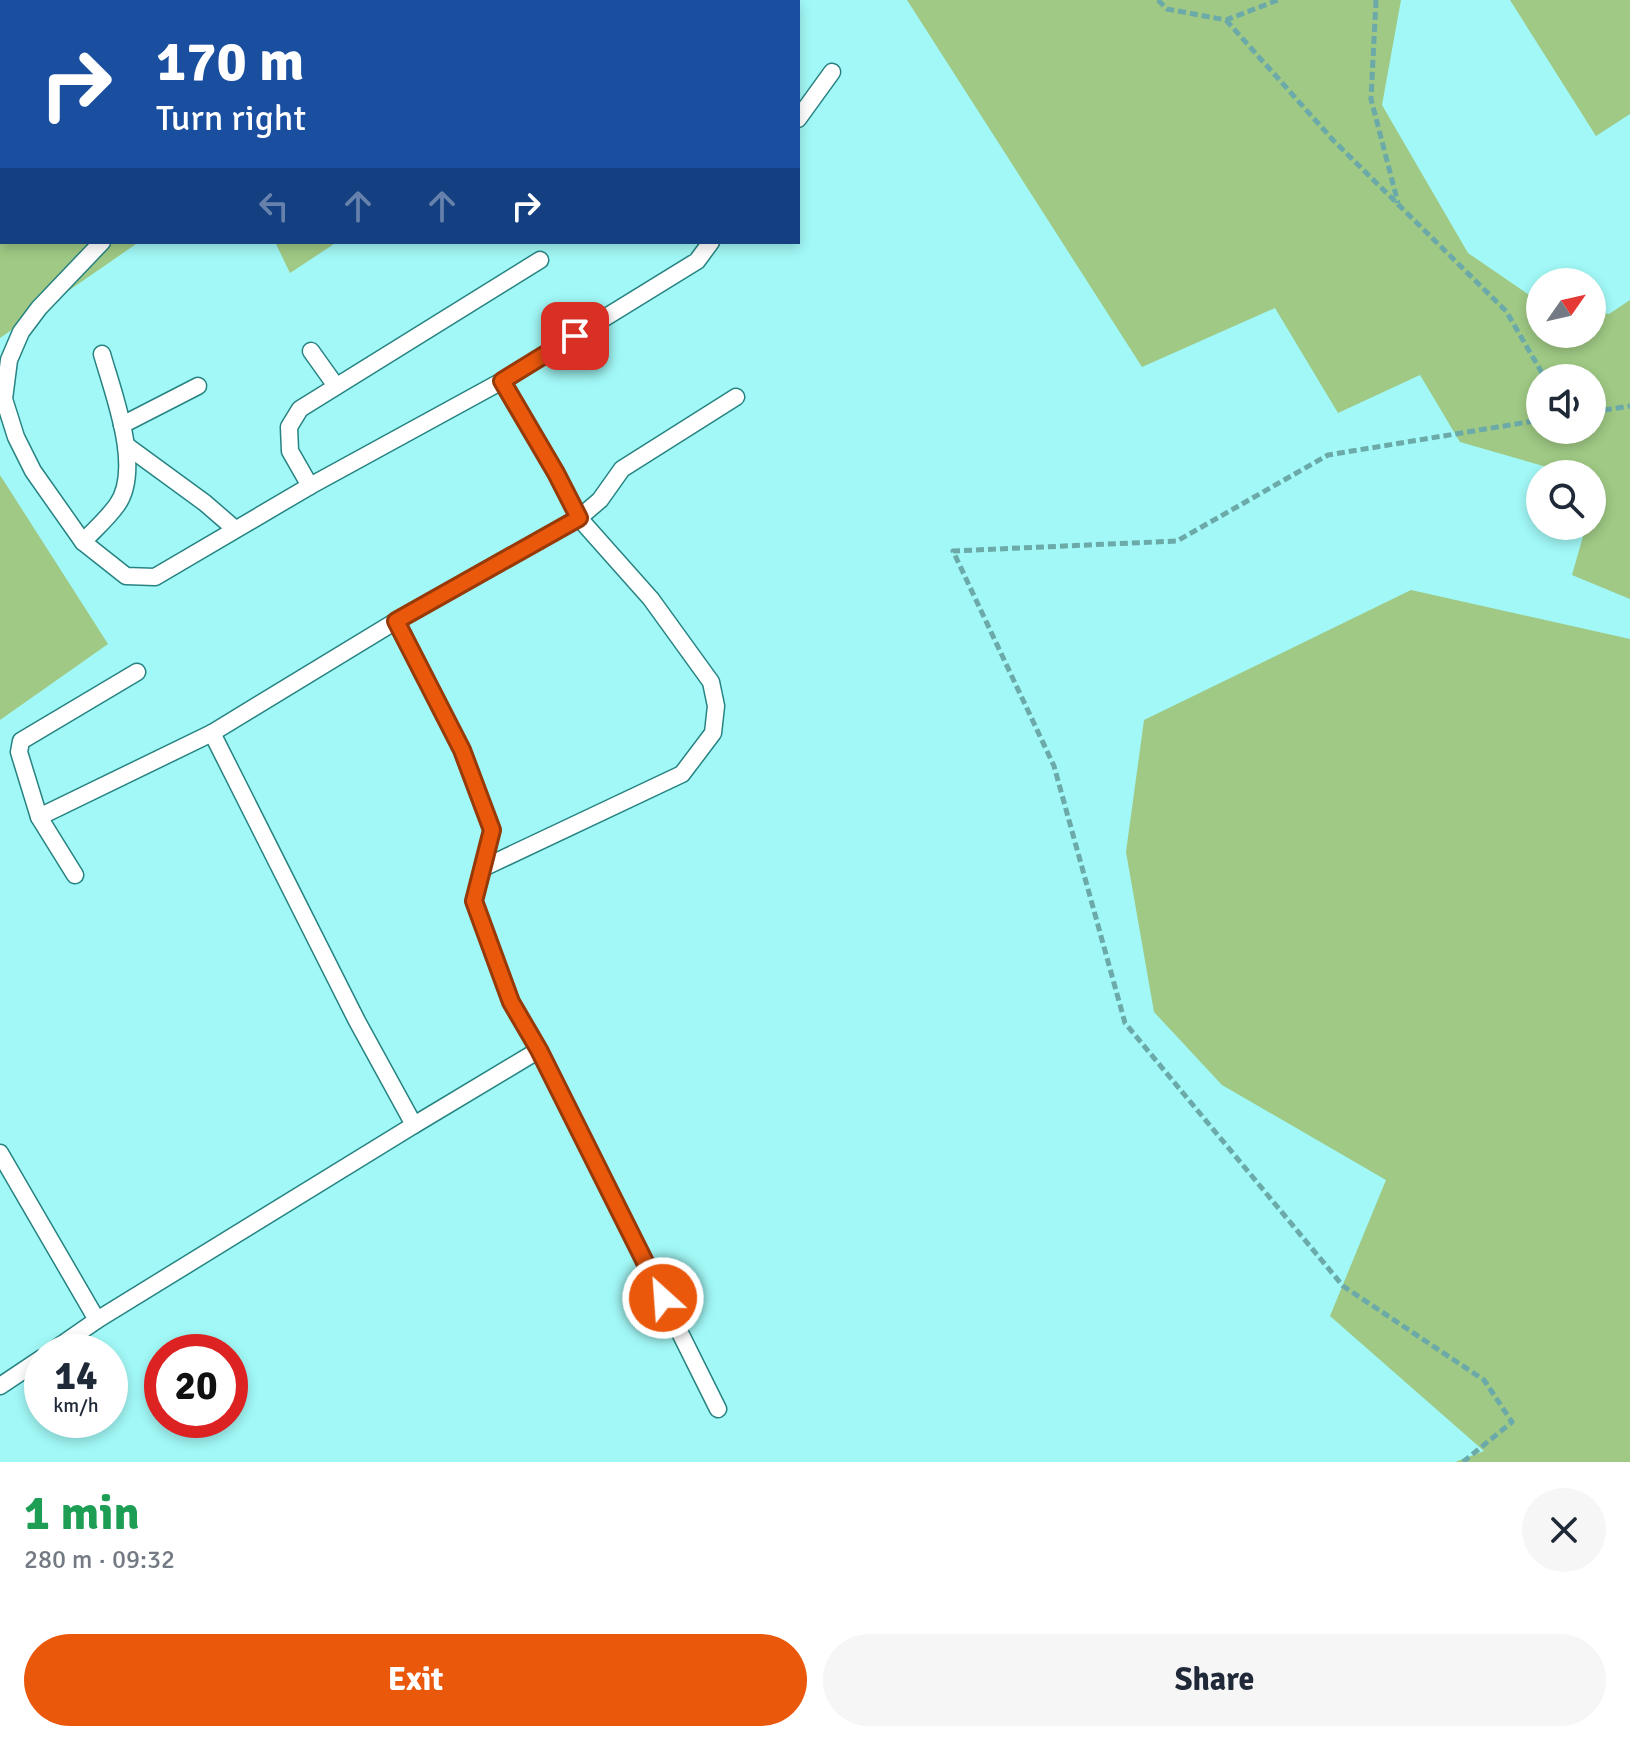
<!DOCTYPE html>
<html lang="en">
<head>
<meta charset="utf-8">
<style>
	:root { --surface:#fff; --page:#f6f6f7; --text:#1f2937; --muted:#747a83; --accent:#ea580c }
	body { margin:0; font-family:Signika,sans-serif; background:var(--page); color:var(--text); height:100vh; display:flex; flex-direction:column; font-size:30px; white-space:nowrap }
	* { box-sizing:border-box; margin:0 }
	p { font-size:26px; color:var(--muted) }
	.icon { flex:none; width:44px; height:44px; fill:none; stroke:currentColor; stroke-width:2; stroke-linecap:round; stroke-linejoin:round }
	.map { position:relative; height:1462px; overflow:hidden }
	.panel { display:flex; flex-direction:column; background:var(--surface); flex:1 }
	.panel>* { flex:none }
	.hud { position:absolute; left:0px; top:0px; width:800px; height:244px; box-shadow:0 4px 12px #0003; background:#1a4fa0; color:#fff; overflow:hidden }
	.needle { width:52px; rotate:56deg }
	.buttons { position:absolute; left:1526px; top:268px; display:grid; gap:16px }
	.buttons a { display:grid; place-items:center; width:80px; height:80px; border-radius:50%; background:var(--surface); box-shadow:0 4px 12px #0003; font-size:40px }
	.speed { position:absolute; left:24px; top:1334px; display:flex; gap:16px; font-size:40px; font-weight:700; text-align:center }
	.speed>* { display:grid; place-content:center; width:104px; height:104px; border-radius:50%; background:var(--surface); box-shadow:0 4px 12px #0003; line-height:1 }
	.speed small { font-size:20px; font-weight:400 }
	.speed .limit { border:12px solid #d22; background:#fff; color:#111 }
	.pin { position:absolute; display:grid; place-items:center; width:68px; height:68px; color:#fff; margin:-34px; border-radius:16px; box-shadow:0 4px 12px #0006 }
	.me { position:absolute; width:88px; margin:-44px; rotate:334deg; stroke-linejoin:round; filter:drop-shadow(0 0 6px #0008) }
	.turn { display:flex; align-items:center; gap:28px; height:168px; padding:0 24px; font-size:36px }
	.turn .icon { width:104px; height:104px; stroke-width:2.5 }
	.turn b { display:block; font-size:56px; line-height:68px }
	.lanes { display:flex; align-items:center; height:76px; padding:0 24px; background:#0003; justify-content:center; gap:40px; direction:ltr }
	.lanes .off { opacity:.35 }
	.round { display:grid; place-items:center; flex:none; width:84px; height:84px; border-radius:42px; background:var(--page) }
	.overview { display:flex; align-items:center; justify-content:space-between; height:136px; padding:0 24px }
	h1 { font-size:48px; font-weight:800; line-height:60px; color:#1e9e55 }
	.button { display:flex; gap:16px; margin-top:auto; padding:16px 24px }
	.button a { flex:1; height:92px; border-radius:48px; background:var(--accent); color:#fff; font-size:32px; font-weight:800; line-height:92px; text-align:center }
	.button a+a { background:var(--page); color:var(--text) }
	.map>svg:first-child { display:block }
	.green { fill:#9fc984; fill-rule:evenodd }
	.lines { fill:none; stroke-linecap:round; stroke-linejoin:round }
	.lane-casing { stroke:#278382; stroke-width:19 }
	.path { stroke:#6baaa9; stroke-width:5; stroke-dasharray:8 4; stroke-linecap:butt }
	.lane { stroke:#fff; stroke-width:16 }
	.route-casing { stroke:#983908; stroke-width:20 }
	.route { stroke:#ea580c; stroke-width:14 }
</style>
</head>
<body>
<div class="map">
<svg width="1630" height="1462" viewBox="0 0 1630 1462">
	<rect width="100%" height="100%" fill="#a1f8f6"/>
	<g class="green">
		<polygon points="0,0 698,0 695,2 2,2 2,242 139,242 0,338"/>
		<path d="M907,0H1401L1382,105L1468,253L1535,299L1540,300V334H1592V311L1609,314L1630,300V599L1572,575L1586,526H1592V504L1598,482L1592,480V474H1571L1460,442L1420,375L1338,413L1275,308L1142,367ZM1592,378V430H1540V378Z"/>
		<polygon points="1510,0 1630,0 1630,114 1596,136"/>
		<polygon points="275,242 337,242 290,273"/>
		<polygon points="0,475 108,644 0,720"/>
		<polygon points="1411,590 1630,639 1630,1462 1455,1462 1484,1451 1330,1316 1386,1180 1222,1085 1154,1012 1126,852 1144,720"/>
	</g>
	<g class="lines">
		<defs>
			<g id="lane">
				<polyline points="164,2 165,0"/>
				<polyline points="798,119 832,72"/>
				<polyline points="102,242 39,308 21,332 9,360 4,399 16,437 33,471 83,542 126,576 155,577 310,486 502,381 697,261 711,242"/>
				<polyline points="311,351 336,386"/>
				<polyline points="122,425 198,386"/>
				<polyline points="127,446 205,503 235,529"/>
				<polyline points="310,486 290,451 289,427 300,409 540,260"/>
				<path d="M83,542C94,530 107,519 117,505C143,469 113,393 102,354"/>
				<polyline points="396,621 462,750 492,830 474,901 511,1002 539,1050 414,1125"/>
				<polyline points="39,817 19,752 21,741 137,672"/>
				<polyline points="483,868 682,774 713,733 716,706 711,682 651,599 579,518 556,473 502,381"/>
				<polyline points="75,875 39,817 212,733 396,621 579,518 600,500 622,469 736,397"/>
				<polyline points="539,1050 718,1409"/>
				<polyline points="0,1153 97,1320"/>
				<polyline points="51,1352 97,1320 414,1125 357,1021 212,733"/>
				<polyline points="0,1386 42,1358"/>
			</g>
		</defs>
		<use href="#lane" class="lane-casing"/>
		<g class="path">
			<polyline points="1158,0 1167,9 1226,20 1278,0"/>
			<polyline points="1376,0 1371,99 1398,203"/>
			<polyline points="1226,20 1333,140 1506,311 1545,378"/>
			<polyline points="1592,412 1630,406"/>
			<polyline points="1463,1462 1512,1422 1484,1380 1343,1286 1125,1023 1054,766 953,551 1177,541 1328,455 1540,420"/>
		</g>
		<use href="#lane" class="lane"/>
	</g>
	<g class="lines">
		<defs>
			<polyline id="route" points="575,336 502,381 556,473 579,518 396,621 462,750 492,830 474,901 511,1002 539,1050 663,1298"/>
		</defs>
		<use href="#route" class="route-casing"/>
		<use href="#route" class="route"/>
	</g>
</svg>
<div class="buttons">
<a><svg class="needle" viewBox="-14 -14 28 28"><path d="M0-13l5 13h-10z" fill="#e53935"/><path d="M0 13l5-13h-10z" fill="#747a83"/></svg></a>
<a><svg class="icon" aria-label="sound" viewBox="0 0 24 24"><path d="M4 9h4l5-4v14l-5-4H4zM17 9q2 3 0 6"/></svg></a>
<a><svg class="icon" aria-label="search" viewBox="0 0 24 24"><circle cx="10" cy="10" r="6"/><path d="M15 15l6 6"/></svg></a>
</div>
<div class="speed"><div>14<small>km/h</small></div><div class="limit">20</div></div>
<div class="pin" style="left:575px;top:336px;background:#d93025"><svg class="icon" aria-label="arrive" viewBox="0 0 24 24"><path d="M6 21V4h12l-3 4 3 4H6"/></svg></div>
<svg class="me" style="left:663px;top:1298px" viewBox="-20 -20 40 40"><circle r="17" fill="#ea580c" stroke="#fff" stroke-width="3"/><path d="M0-11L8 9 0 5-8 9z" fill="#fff"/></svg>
<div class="hud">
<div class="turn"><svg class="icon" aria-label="right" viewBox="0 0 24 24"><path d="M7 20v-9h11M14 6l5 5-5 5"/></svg><div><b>170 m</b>Turn right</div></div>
<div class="lanes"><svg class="icon off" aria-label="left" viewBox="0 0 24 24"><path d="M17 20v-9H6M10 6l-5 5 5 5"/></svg><svg class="icon off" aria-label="ahead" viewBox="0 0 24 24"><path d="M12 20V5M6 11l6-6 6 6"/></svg><svg class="icon off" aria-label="ahead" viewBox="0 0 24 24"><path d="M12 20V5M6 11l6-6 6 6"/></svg><svg class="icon" aria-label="right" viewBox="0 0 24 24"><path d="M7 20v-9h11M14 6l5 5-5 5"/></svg></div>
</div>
</div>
<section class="panel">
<div class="overview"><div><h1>1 min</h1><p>280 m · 09:32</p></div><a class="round"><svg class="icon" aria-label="close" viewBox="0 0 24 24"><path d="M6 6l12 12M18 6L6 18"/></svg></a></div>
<div class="button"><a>Exit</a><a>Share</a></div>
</section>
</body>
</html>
